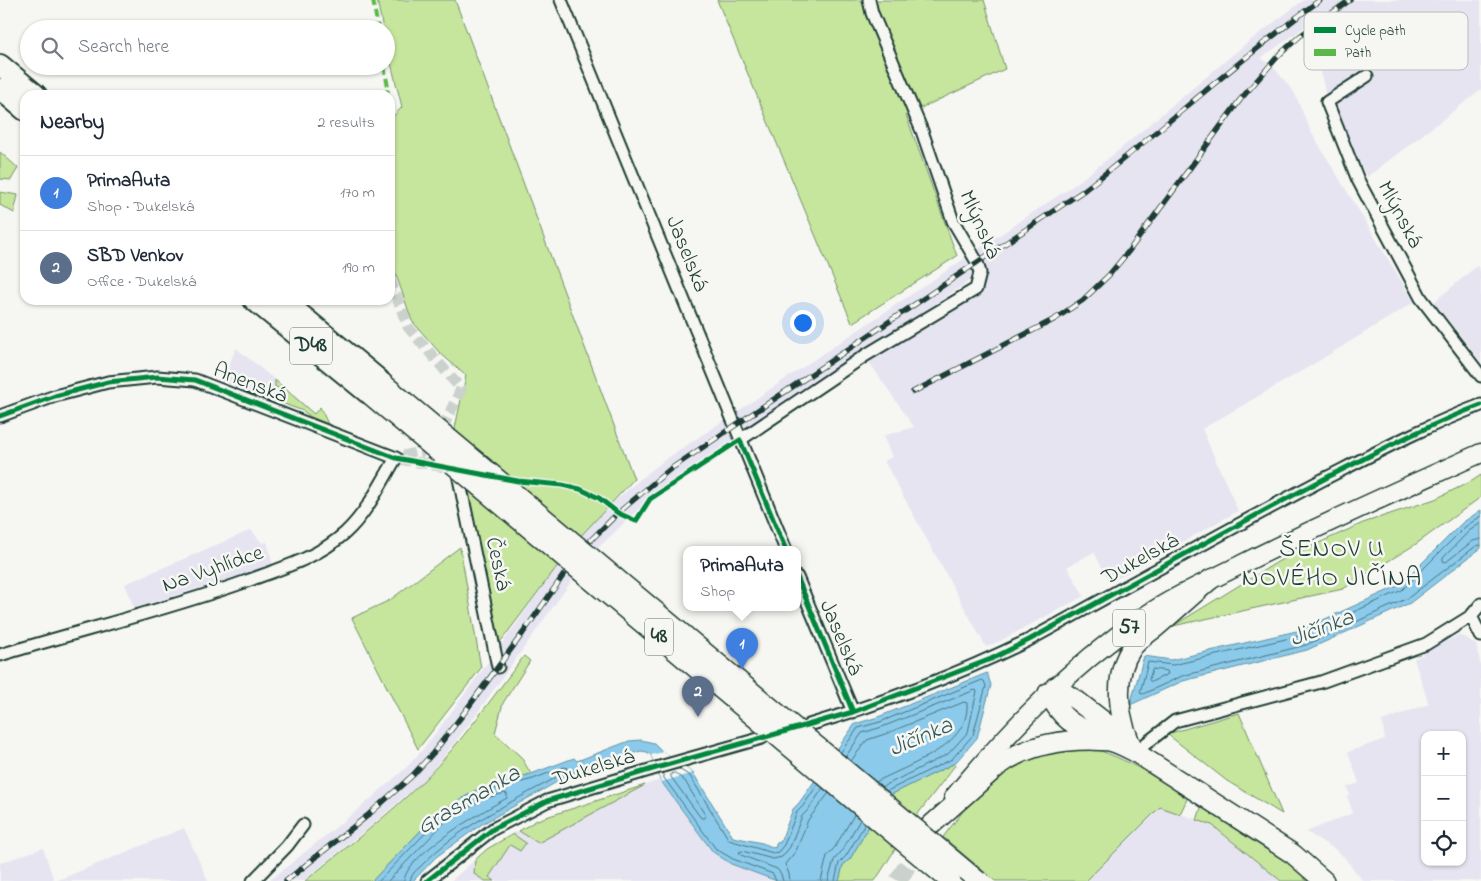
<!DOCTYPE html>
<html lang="en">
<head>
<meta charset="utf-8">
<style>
	:root { --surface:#fff; --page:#f6f6f7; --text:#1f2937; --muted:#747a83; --line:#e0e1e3; --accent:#1f6fb2 }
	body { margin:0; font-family:"Indie Flower",sans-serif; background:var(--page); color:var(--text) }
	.controls { position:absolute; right:15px; bottom:15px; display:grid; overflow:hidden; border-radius:10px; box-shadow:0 1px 4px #0004 }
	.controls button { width:45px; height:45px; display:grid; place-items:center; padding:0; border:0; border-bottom:1px solid var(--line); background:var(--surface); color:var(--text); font:25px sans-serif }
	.you { position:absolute; left:802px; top:322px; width:18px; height:18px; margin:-12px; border:4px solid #fff; border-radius:50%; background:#1a73e8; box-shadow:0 0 0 8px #1a73e833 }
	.badge { display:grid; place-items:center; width:32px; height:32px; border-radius:50%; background:var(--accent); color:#fff; font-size:16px; font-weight:700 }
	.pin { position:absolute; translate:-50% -41px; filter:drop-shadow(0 1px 2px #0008) }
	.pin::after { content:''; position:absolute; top:26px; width:18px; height:15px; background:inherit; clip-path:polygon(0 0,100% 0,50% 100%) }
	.popup { position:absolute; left:683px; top:546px; width:118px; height:65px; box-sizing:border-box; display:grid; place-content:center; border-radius:10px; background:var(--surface); filter:drop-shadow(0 1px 4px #0005); font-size:16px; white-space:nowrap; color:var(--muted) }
	.popup b { font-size:19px; color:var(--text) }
	.popup::after { content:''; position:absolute; left:50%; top:100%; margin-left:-10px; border:10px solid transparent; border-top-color:var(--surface) }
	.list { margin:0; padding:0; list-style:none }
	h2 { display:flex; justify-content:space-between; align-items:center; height:65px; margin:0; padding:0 20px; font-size:21px }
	h2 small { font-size:16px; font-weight:400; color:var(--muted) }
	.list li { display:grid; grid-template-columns:32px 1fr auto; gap:15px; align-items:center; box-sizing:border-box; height:75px; padding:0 20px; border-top:1px solid var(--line) }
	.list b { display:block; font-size:19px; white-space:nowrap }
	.list p { margin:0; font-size:16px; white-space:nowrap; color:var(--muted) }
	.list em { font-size:16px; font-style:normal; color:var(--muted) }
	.icon { flex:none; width:28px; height:28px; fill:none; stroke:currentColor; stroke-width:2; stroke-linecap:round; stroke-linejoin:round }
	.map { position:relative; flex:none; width:1481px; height:881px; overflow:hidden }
	.search { position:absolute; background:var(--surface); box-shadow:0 1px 4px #0004; left:20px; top:20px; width:375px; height:55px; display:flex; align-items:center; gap:12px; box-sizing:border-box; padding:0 18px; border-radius:28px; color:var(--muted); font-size:19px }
	.panel { position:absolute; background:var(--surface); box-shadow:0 1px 4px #0004; left:20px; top:90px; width:375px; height:215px; border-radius:15px }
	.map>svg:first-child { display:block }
	.built { fill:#e6e4f0; fill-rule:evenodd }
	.green { fill:#c6e59d; stroke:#729168 }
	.water { fill:#8bcaeb; stroke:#6092a2 }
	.pier { fill:#f6f6f2 }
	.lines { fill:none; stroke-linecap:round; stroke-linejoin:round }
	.shore { stroke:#4a757d; stroke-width:1 }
	.minor-tunnel { stroke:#cbd1cc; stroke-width:11; stroke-dasharray:11 5.5; stroke-linecap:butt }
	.primary-tunnel { stroke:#cbd1cc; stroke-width:18; stroke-dasharray:18 9; stroke-linecap:butt }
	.minor-casing { stroke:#1f3d34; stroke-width:15 }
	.primary-casing { stroke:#1f3d34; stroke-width:21 }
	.trunk-casing { stroke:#1f3d34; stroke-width:22 }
	.motorway-casing { stroke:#1f3d34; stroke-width:24 }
	.minor { stroke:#f6f6f2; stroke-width:11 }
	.primary { stroke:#f6f6f2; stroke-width:18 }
	.trunk { stroke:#f6f6f2; stroke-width:19 }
	.motorway { stroke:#f6f6f2; stroke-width:20 }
	.rail-casing { stroke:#1f3d34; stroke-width:5.5 }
	.rail { stroke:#f6f6f2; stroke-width:4; stroke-dasharray:11; stroke-linecap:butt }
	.trunk-bridge-casing { stroke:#1f3d34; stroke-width:22; stroke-linecap:butt }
	.trunk-bridge { stroke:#f6f6f2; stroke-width:19 }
	.quiet { stroke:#58b947; stroke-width:4; stroke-dasharray:8 4; stroke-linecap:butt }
	.cycleway-casing { stroke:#f6f6f2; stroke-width:8 }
	.cycleway { stroke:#00873e; stroke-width:5 }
	.labels { text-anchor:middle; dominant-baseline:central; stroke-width:5; stroke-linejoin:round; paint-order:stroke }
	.shield { fill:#f6f6f2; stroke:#60746d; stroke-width:1 }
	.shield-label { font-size:21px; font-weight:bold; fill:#1f3d34 }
	.street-label { font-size:22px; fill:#1f3d34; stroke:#f6f6f2 }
	.water-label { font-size:24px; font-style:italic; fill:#355959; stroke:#f6f6f2 }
	.quarter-label { font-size:25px; letter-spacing:1px; fill:#1f3d34; stroke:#f6f6f2 }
	.key { fill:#f6f6f2; stroke:#b6beb9; stroke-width:1 }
	.key-label { font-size:14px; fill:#1f3d34 }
</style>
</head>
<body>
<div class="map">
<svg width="1481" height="881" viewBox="0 0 1481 881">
	<rect width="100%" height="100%" fill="#f6f6f2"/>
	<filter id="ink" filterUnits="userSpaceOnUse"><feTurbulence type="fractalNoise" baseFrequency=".02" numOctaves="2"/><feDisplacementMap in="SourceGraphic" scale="10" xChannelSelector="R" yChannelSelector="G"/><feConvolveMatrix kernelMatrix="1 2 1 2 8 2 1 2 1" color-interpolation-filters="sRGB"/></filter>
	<g filter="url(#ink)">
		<!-- built -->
		<path class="built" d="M1304,0H1481V90L1367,177L1327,102L1314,39L1334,25L1309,24L1261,58L1274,68L1294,92L1311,132L1414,302L1317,362L1202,429L1238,511L1113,581L1106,575L1094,552L1067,567L1084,596L998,642L986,647L884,461L892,457L883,436L914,427L867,359L979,292L987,269L675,479L650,498L598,548L573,579L470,723L441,760L421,783L373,824L303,881H269L360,808L406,768L425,747L453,710L514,627L556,567L582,535L610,505L637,482L662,462L1077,183L1119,150L1248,42Z
			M1477,266L1481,272V362L1434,302Z
			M236,348L303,403V411L222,382Z
			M251,530L262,543L267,542L273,565L134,608L125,584Z
			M1457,636L1465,637L1476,645L1481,666V881H1363L1344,857L1333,848L1306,832L1353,813L1347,796L1350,795L1347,787L1359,783L1348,752L1385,739L1382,721L1429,704L1414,659L1424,654L1423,652ZM1425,735H1462V862H1425Z
			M660,780L713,852L731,864L777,881H451L487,849L537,820Z
			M1160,807L1212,825L1281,881H1086Z
			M184,828L208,881H56L182,829Z
			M43,848L54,881H0V863Z"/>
		<!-- green -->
		<path class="green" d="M377,0H455L634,479L577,540L498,645L465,490L455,428L466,376L439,352L412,321L390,257V120L402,107L386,43V29H383Z
			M717,0H984L1005,69L906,115L957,256L852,323Z
			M0,152L18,168L11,180L0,179Z
			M0,192L18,195L14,213L0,205Z
			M275,380L314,414L320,407L328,424L311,417L303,411L276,401L281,389L275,387Z
			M1481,475V497L1416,544L1343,589L1173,626L1279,561L1363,523L1435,499L1472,481Z
			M460,547L481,668L418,749L352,618L390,600Z
			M524,656L530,661L503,703L495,733L521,757L531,774L478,789L438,813L372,881H305C345,848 387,817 424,780C461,743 492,698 524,656Z
			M1239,713L1282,814L1227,781L1167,734Z
			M1080,745C1120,754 1153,776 1188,797L1180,814L1160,807L1086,881H995L943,837L974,797L1022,758Z
			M955,763L956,764L917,815L875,881H839L843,865L850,859L886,797Z
			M645,785L538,843L519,831L537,820Z
			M1202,805L1288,861L1309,881H1281L1212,825L1197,820Z
			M513,834L526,843L520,851L510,845L489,877L495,881H485L474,874L475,860L487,849Z"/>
		<!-- water -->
		<path class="water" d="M1481,510V548L1410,603L1307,650L1183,681L1130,705L1144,656L1171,660L1301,630L1400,585L1462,523Z
			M987,673L991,685L977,738L955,763L886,797L850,859L843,865L839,881H777L731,864L713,852L660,780L651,755L647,752L641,751L573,773L482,824L436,857L413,881H372L438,813L478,789L531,774L574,758L577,761L629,741L641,740L654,743L663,752L693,773L733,837L762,843L775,848L777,842L780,843L793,809L799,803L855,724L878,717Z"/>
		<!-- pier -->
		<path class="pier" d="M663,752L693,773L661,782L651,755Z"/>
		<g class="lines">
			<!-- shore -->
			<path class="shore" d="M1481,516L1465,527L1402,590L1303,635L1173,665L1148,662L1140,693L1143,694L1182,676L1306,645L1408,598L1476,546L1481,545
				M1481,523L1469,531L1443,558V561L1446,562L1473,541L1481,539
				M1153,669L1167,671L1168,674L1151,682L1149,680Z
				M841,752L858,728L880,722L982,680L984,681L986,686L973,735L952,759L887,791
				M846,756L862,733L882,727L975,690L977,691L968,732L948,754L882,787
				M851,761L867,740L885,734L964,702L967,703C970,747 907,765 876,782
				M679,769L690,776L729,840L773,853L778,852L784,845L797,812L803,806L818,784
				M663,773L664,778L716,849L733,859L773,874L776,881
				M675,773L685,781L705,815V818H701L671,777V774Z
				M379,881L441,817L480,793L533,779L564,767L567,768L566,772C517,800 461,824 421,866C416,870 411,875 410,881
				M388,881L445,822L483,799L505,793L507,794V798C485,810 405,855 404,881
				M783,881L781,874L777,869L741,855L739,852L742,851L773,859L782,857L790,847L802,816L808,810L823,788
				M790,881L789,874L785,864L796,851L808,820L829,793
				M821,881L827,856L835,847L854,815
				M828,881L834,860L841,852L860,820
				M835,881L839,863L846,856L865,824"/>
			<!-- minor-tunnel -->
			<path class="minor-tunnel" d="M390,279L408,327L461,389L446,421L420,452L396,458
				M400,459L455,469"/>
			<!-- primary-tunnel -->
			<path class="primary-tunnel" d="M898,881L922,841"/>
			<!-- minor casing -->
			<g class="minor-casing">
				<path id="minor" d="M561,0L786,550
					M1367,76L1327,102L1358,180L1421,298L1481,376
					M0,416L55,396L108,382L157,377L195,380L396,458C381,483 367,513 345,533C317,558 282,568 247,581C166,610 82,630 0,655
					M740,440L866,355L976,289L980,273L977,262L953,221L922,131L872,13L869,0
					M457,469L498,667
					M797,577L853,712
					M1471,616L1481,636
					M809,725C883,703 959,674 1029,640C1128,586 1226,530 1326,478C1377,452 1428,425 1481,405
					M1135,752L1175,721L1321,682L1426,644L1471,616L1481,604
					M253,881L287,846L303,825
					M427,881L493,829L547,801L656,768L762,738"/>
			</g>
			<!-- primary casing -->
			<g class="primary-casing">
				<path id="primary" d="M954,797C1011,728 1068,669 1142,618C1176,595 1215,578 1252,559C1327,522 1404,488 1481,453"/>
			</g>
			<!-- trunk casing -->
			<g class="trunk-casing">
				<path id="trunk" d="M1055,687L1076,700L1129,741
					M1048,693C1064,723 1074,725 1103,738
					M1135,752C1118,723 1112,676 1132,648C1138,640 1147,634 1155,628C1174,612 1192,595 1211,579
					M930,826L998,766C1025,746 1056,740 1090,740C1096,741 1104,740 1109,741C1118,743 1127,748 1135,752L1293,854L1324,881"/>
			</g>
			<!-- motorway casing -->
			<g class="motorway-casing">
				<path id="motorway" d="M0,65L36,95
					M0,89L25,110
					M254,300L368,393
					M283,300L379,380"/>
			</g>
			<!-- minor -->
			<use href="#minor" class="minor"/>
			<!-- primary -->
			<use href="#primary" class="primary"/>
			<!-- trunk -->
			<use href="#trunk" class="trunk"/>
			<!-- motorway -->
			<use href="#motorway" class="motorway"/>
			<!-- rail casing -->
			<g class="rail-casing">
				<path id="rail" d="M913,392L1055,319L1083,300L1109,275L1128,252L1240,100L1279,55L1300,36L1350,0
					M590,541L618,513L669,470L1083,191C1163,129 1238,60 1320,0
					M286,881L367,816L413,775L433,753L461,717L523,633L565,573"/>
			</g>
			<!-- rail -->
			<use href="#rail" class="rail"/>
			<!-- trunk-bridge casing -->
			<g class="trunk-bridge-casing">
				<path id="trunk-bridge" d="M379,380L978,881
					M368,393L950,881"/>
			</g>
			<!-- trunk-bridge -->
			<use href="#trunk-bridge" class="trunk-bridge"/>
			<!-- quiet -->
			<path class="quiet" d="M373,0L378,29
				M384,66L388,87L387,95"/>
			<!-- cycleway casing -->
			<g class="cycleway-casing">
				<path id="cycleway" d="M0,416L55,396L108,382L157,377L195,380L396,458L518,481L562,485L580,489L599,498L618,513L636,521L650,499L740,440L786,550
					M797,577L853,712
					M427,881L493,829L547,801L656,768L853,712L991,659L1029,640C1128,586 1226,530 1326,478C1377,452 1428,425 1481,405"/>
			</g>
			<!-- cycleway -->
			<use href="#cycleway" class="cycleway"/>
		</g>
	</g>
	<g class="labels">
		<!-- shield labels -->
		<g class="shield">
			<rect x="290" y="327.5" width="42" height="37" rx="4"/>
			<rect x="1113" y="609.5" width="32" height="37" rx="4"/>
			<rect x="645" y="618.5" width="28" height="37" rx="4"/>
		</g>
		<g class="shield-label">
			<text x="311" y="346">D48</text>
			<text x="1129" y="628">57</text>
			<text x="659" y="637">48</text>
		</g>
		<!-- street labels -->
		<g class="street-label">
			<text transform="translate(1399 215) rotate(62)">Mlýnská</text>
			<text transform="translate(979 225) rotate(66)">Mlýnská</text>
			<text transform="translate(686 254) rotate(68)">Jaselská</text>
			<text transform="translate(250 384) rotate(21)">Anenská</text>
			<text transform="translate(1141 560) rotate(-29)">Dukelská</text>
			<text transform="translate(497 564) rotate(78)">Česká</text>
			<text transform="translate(213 570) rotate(-19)">Na Vyhlídce</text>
			<text transform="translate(840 638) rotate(67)">Jaselská</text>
			<text transform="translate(594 769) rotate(-17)">Dukelská</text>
		</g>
		<!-- water labels -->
		<g class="water-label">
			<text transform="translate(1322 629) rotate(-21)">Jičínka</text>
			<text transform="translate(921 738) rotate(-23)">Jičínka</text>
			<text transform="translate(469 801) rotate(-30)">Grasmanka</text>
		</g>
		<!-- quarter labels -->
		<g class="quarter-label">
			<text x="1332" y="550">ŠENOV U<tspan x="1332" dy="29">NOVÉHO JIČÍNA</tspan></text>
		</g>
	</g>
	<!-- legend -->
	<rect x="1304" y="12" width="164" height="58" rx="8" class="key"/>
	<rect x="1314" y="27" width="22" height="6" fill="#00873e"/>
	<rect x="1314" y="49" width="22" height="7" fill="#58b947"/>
	<g class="key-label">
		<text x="1345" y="35">Cycle path</text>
		<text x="1345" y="57">Path</text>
	</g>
</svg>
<div class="controls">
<button>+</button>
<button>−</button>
<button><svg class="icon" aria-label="locate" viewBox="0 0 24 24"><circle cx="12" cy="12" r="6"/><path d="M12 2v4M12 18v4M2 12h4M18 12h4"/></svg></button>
</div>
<div class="you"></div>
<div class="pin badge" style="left:742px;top:669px;background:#3f7fe0">1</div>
<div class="popup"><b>PrimaAuta</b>Shop</div>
<div class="pin badge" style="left:698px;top:717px;background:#5c6f8a">2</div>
<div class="search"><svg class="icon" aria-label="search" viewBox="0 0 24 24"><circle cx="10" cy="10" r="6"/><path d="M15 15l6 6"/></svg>Search here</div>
<section class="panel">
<h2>Nearby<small>2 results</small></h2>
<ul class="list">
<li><span class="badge" style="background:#3f7fe0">1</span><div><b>PrimaAuta</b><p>Shop · Dukelská</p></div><em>170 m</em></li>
<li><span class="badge" style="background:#5c6f8a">2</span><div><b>SBD Venkov</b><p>Office · Dukelská</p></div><em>190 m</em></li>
</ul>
</section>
</div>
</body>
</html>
